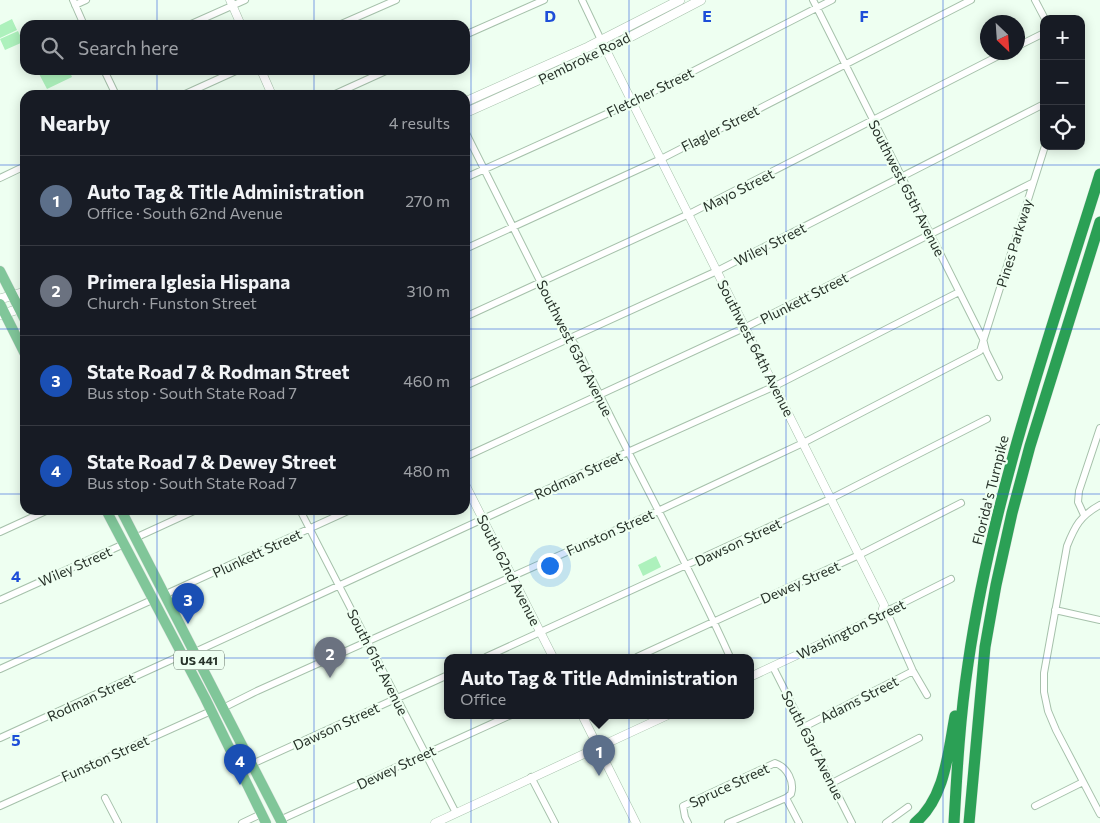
<!DOCTYPE html>
<html lang="en">
<head>
<meta charset="utf-8">
<style>
	:root { --surface:#171b24; --page:#242831; --text:#f1f3f6; --muted:#9ea1a6; --line:#363941; --accent:#b45309 }
	body { margin:0; font-family:Commissioner,sans-serif; background:var(--page); color:var(--text) }
	.controls { position:absolute; right:15px; top:15px; display:grid; overflow:hidden; border-radius:10px; box-shadow:0 2px 12px #0003 }
	.controls button { width:45px; height:45px; display:grid; place-items:center; padding:0; border:0; border-bottom:1px solid var(--line); background:var(--surface); color:var(--text); font:25px sans-serif }
	.compass { position:absolute; left:980px; top:15px; width:45px; height:45px; border-radius:50%; background:var(--surface); box-shadow:0 2px 12px #0003; rotate:155deg }
	.you { position:absolute; left:549px; top:565px; width:18px; height:18px; margin:-12px; border:4px solid #fff; border-radius:50%; background:#1a73e8; box-shadow:0 0 0 8px #1a73e833 }
	.badge { display:grid; place-items:center; width:32px; height:32px; border-radius:50%; background:var(--accent); color:#fff; font-size:16px; font-weight:700 }
	.pin { position:absolute; translate:-50% -41px; filter:drop-shadow(0 1px 2px #0008) }
	.pin::after { content:''; position:absolute; top:26px; width:18px; height:15px; background:inherit; clip-path:polygon(0 0,100% 0,50% 100%) }
	.popup { position:absolute; left:444px; top:654px; width:310px; height:65px; box-sizing:border-box; display:grid; place-content:center; border-radius:10px; background:var(--surface); filter:drop-shadow(0 1px 4px #0005); font-size:16px; white-space:nowrap; color:var(--muted) }
	.popup b { font-size:19px; color:var(--text) }
	.popup::after { content:''; position:absolute; left:50%; top:100%; margin-left:-10px; border:10px solid transparent; border-top-color:var(--surface) }
	.list { margin:0; padding:0; list-style:none }
	h2 { display:flex; justify-content:space-between; align-items:center; height:65px; margin:0; padding:0 20px; font-size:21px }
	h2 small { font-size:16px; font-weight:400; color:var(--muted) }
	.list li { display:grid; grid-template-columns:32px 1fr auto; gap:15px; align-items:center; box-sizing:border-box; height:90px; padding:0 20px; border-top:1px solid var(--line) }
	.list b { display:block; font-size:19px; white-space:nowrap }
	.list p { margin:0; font-size:16px; white-space:nowrap; color:var(--muted) }
	.list em { font-size:16px; font-style:normal; color:var(--muted) }
	.icon { flex:none; width:28px; height:28px; fill:none; stroke:currentColor; stroke-width:2; stroke-linecap:round; stroke-linejoin:round }
	.map { position:relative; flex:none; width:1100px; height:823px; overflow:hidden }
	.search { position:absolute; background:var(--surface); box-shadow:0 2px 12px #0003; left:20px; top:20px; width:450px; height:55px; display:flex; align-items:center; gap:12px; box-sizing:border-box; padding:0 18px; border-radius:15px; color:var(--muted); font-size:19px }
	.panel { position:absolute; background:var(--surface); box-shadow:0 2px 12px #0003; left:20px; top:90px; width:450px; height:425px; border-radius:15px }
	.map>svg:first-child { display:block }
	.green { fill:#adf1bc }
	.lines { fill:none; stroke-linecap:round; stroke-linejoin:round }
	.minor-casing { stroke:#a6c1ab; stroke-width:8 }
	.tertiary-casing { stroke:#a6c1ab; stroke-width:9 }
	.secondary-casing { stroke:#a6c1ab; stroke-width:10 }
	.primary-casing { stroke:#e1e2e1; stroke-width:11 }
	.motorway-casing { stroke:#e1e2e1; stroke-width:12 }
	.minor { stroke:#fff; stroke-width:6 }
	.tertiary { stroke:#fff; stroke-width:8 }
	.secondary { stroke:#fff; stroke-width:9 }
	.primary { stroke:#80c699; stroke-width:10 }
	.motorway { stroke:#2ba055; stroke-width:11 }
	.grid { fill:none; stroke:#1d4ed8; stroke-width:1; stroke-opacity:0.55 }
	.labels { text-anchor:middle; dominant-baseline:central; stroke-width:4.5; stroke-linejoin:round; paint-order:stroke }
	.shield { fill:#eefff1; stroke:#637065; stroke-width:1 }
	.shield-label { font-size:12px; font-weight:bold; fill:#273229 }
	.street-label { font-size:14px; fill:#273229; stroke:#eefff1 }
	.grid-label { font-size:16px; text-anchor:middle; font-weight:bold; fill:#1d4ed8; stroke:#eefff1; stroke-width:4.5; stroke-linejoin:round; paint-order:stroke }
</style>
</head>
<body>
<div class="map">
<svg width="1100" height="823" viewBox="0 0 1100 823">
	<rect width="100%" height="100%" fill="#eefff1"/>
	<!-- green -->
	<path class="green" d="M12,19L17,30L0,38V25Z
		M18,31L23,42L5,50L0,39Z
		M37,70H69L72,77L47,89Z
		M656,556L661,567L643,576L638,565Z"/>
	<g class="lines">
		<!-- minor casing -->
		<g class="minor-casing">
			<path id="minor" d="M73,0L84,25
				M582,0L601,40
				M813,0L983,339L986,351L999,377
				M1035,0L1045,19
				M75,5L86,0
				M189,25L245,0
				M339,25L396,0
				M465,35L544,0
				M1018,46L1044,33
				M104,70L116,95
				M183,95L238,70
				M333,95L388,70
				M465,131L565,331L576,346C625,451 683,552 730,657
				M0,178L25,166
				M465,178L633,102L832,0
				M465,249L661,159L971,0
				M465,317L689,214L1006,52
				M465,386L717,271L1044,104
				M465,457L746,327L1032,183
				M1100,505C1080,516 1075,526 1067,546L1044,673V692L1048,711L1056,730L1100,814
				M300,510L456,813
				M1084,515L1078,502L1079,491L1100,428
				M0,532L48,510
				M135,538L196,510
				M164,595L350,510
				M0,600L124,544
				M1055,610L1100,620
				M195,652L628,452L775,386L959,292
				M486,657L830,499L987,419
				M637,657L859,555L961,503
				M773,667L852,823
				M0,669L152,600
				M927,695L913,671L890,619L882,612L893,608L951,579
				M223,708L257,691L658,511L803,443L980,351L1045,146
				M804,727L913,671
				M0,738L182,655
				M252,764L448,675
				M531,777L555,823
				M832,783L919,738
				M105,798L118,823
				M786,798L799,823
				M0,806L211,711
				M1035,806L1083,782
				M280,820L511,715
				M242,823L261,814
				M688,823L685,817L683,806L775,763C787,767 795,782 791,794L786,798L728,823
				M886,823L908,807"/>
		</g>
		<!-- tertiary casing -->
		<g class="tertiary-casing">
			<path id="tertiary" d="M230,0L241,25
				M601,40L884,605L882,612L878,617L750,677
				M261,70L272,95
				M465,484L553,657
				M582,715L636,823
				M435,823L668,715"/>
		</g>
		<!-- secondary casing -->
		<g class="secondary-casing">
			<path id="secondary" d="M465,102L588,47L680,0
				M465,113L605,50L701,0
				M0,299L25,292
				M0,315L25,307"/>
		</g>
		<!-- primary casing -->
		<g class="primary-casing">
			<path id="primary" d="M0,271L25,320
				M0,304L25,354
				M106,510L205,698L266,823
				M121,510L282,823"/>
		</g>
		<!-- motorway casing -->
		<g class="motorway-casing">
			<path id="motorway" d="M915,823C945,798 948,753 955,716
				M954,823C957,770 960,717 968,664C992,497 1050,335 1100,174
				M969,823L985,647L996,585L1012,513L1030,446L1100,222"/>
		</g>
		<!-- minor -->
		<use href="#minor" class="minor"/>
		<!-- tertiary -->
		<use href="#tertiary" class="tertiary"/>
		<!-- secondary -->
		<use href="#secondary" class="secondary"/>
		<!-- primary -->
		<use href="#primary" class="primary"/>
		<!-- motorway -->
		<use href="#motorway" class="motorway"/>
	</g>
	<!-- grid -->
	<path class="grid" d="M157,0V25M314,0V25M471,0V823M629,0V823M786,0V823M943,0V823M157,70V95M314,70V95M0,165H25M465,165H1100M0,329H25M465,329H1100M0,494H25M465,494H1100M157,510V823M314,510V823M0,658H1100"/>
	<g class="labels">
		<!-- shield labels -->
		<rect class="shield" x="174" y="650.5" width="50" height="19" rx="4"/>
		<g class="shield-label">
			<text x="199" y="660">US 441</text>
		</g>
		<!-- street labels -->
		<g class="street-label">
			<text transform="translate(584 58) rotate(-26)">Pembroke Road</text>
			<text transform="translate(650 92) rotate(-26)">Fletcher Street</text>
			<text transform="translate(720 128) rotate(-27)">Flagler Street</text>
			<text transform="translate(907 188) rotate(63)">Southwest 65th Avenue</text>
			<text transform="translate(738 190) rotate(-27)">Mayo Street</text>
			<text transform="translate(1014 243) rotate(-73)">Pines Parkway</text>
			<text transform="translate(770 244) rotate(-27)">Wiley Street</text>
			<text transform="translate(804 298) rotate(-27)">Plunkett Street</text>
			<text transform="translate(575 348) rotate(63)">Southwest 63rd Avenue</text>
			<text transform="translate(756 348) rotate(63)">Southwest 64th Avenue</text>
			<text transform="translate(578 475) rotate(-25)">Rodman Street</text>
			<text transform="translate(990 490) rotate(-76)">Florida's Turnpike</text>
			<text transform="translate(610 532) rotate(-24)">Funston Street</text>
			<text transform="translate(738 542) rotate(-25)">Dawson Street</text>
			<text transform="translate(257 553) rotate(-25)">Plunkett Street</text>
			<text transform="translate(75 566) rotate(-24)">Wiley Street</text>
			<text transform="translate(509 570) rotate(63)">South 62nd Avenue</text>
			<text transform="translate(800 582) rotate(-24)">Dewey Street</text>
			<text transform="translate(851 629) rotate(-26)">Washington Street</text>
			<text transform="translate(378 662) rotate(63)">South 61st Avenue</text>
			<text transform="translate(91 697) rotate(-25)">Rodman Street</text>
			<text transform="translate(859 699) rotate(-27)">Adams Street</text>
			<text transform="translate(336 726) rotate(-25)">Dawson Street</text>
			<text transform="translate(813 745) rotate(63)">South 63rd Avenue</text>
			<text transform="translate(105 758) rotate(-24)">Funston Street</text>
			<text transform="translate(396 767) rotate(-25)">Dewey Street</text>
			<text transform="translate(729 785) rotate(-25)">Spruce Street</text>
		</g>
	</g>
	<g class="grid-label">
		<text x="550" y="22">D</text>
		<text x="707" y="22">E</text>
		<text x="864" y="22">F</text>
		<text x="16" y="582">4</text>
		<text x="16" y="746">5</text>
	</g>
</svg>
<div class="controls">
<button>+</button>
<button>−</button>
<button><svg class="icon" aria-label="locate" viewBox="0 0 24 24"><circle cx="12" cy="12" r="6"/><path d="M12 2v4M12 18v4M2 12h4M18 12h4"/></svg></button>
</div>
<svg class="compass" viewBox="-18 -18 36 36"><path d="M0-13l5 13h-10z" fill="#e53935"/><path d="M0 13l5-13h-10z" fill="#9ea1a6"/></svg>
<div class="you"></div>
<div class="pin badge" style="left:599px;top:776px;background:#5c6f8a">1</div>
<div class="popup"><b>Auto Tag &amp; Title Administration</b>Office</div>
<div class="pin badge" style="left:330px;top:678px;background:#6b7280">2</div>
<div class="pin badge" style="left:188px;top:624px;background:#1a4fb4">3</div>
<div class="pin badge" style="left:240px;top:785px;background:#1a4fb4">4</div>
<div class="search"><svg class="icon" aria-label="search" viewBox="0 0 24 24"><circle cx="10" cy="10" r="6"/><path d="M15 15l6 6"/></svg>Search here</div>
<section class="panel">
<h2>Nearby<small>4 results</small></h2>
<ul class="list">
<li><span class="badge" style="background:#5c6f8a">1</span><div><b>Auto Tag &amp; Title Administration</b><p>Office · South 62nd Avenue</p></div><em>270 m</em></li>
<li><span class="badge" style="background:#6b7280">2</span><div><b>Primera Iglesia Hispana</b><p>Church · Funston Street</p></div><em>310 m</em></li>
<li><span class="badge" style="background:#1a4fb4">3</span><div><b>State Road 7 &amp; Rodman Street</b><p>Bus stop · South State Road 7</p></div><em>460 m</em></li>
<li><span class="badge" style="background:#1a4fb4">4</span><div><b>State Road 7 &amp; Dewey Street</b><p>Bus stop · South State Road 7</p></div><em>480 m</em></li>
</ul>
</section>
</div>
</body>
</html>
